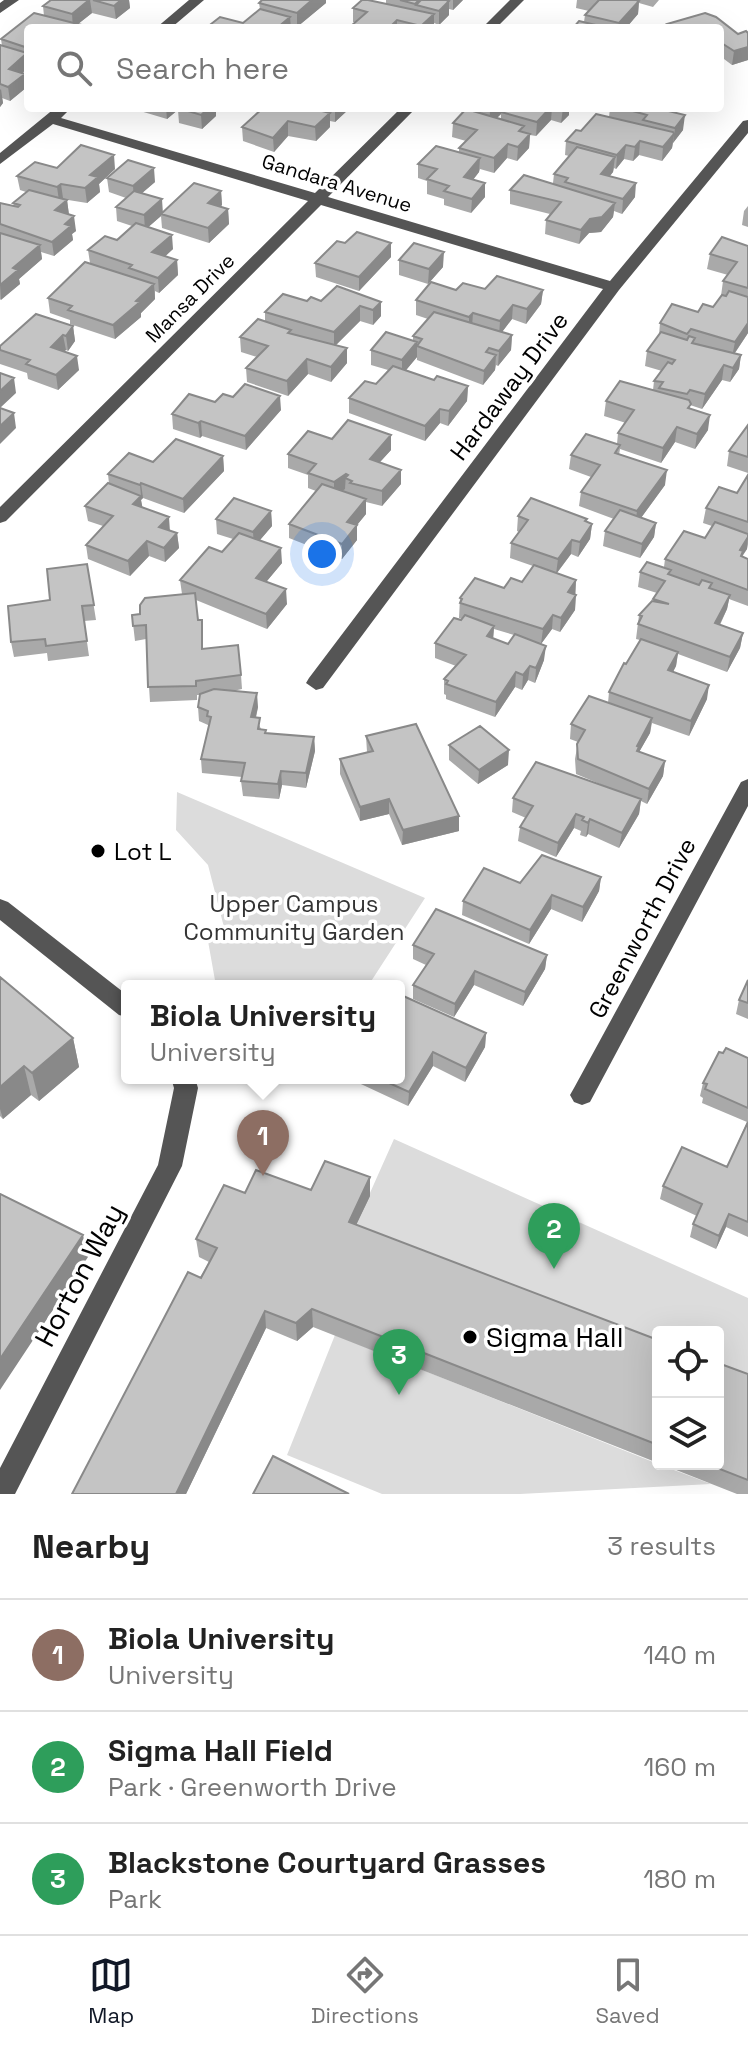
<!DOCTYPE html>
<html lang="en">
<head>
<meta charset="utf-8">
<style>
	:root { --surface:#fff; --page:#f2f2f2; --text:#222; --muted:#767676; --line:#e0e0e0; --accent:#111827 }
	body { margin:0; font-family:"Space Grotesk",sans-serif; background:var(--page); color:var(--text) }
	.controls { position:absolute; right:24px; bottom:24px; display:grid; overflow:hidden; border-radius:8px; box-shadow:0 8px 32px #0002 }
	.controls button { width:72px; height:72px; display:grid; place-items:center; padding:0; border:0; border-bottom:2px solid var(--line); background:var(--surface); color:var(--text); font:40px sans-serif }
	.you { position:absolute; left:322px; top:554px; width:28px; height:28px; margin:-20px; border:6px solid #fff; border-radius:50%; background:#1a73e8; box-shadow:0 0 0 12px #1a73e833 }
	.badge { display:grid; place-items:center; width:52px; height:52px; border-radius:50%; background:var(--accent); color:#fff; font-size:26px; font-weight:700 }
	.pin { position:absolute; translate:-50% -66px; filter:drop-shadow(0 2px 4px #0008) }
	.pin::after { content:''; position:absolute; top:42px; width:28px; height:24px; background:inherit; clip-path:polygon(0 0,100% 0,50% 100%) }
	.popup { position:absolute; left:121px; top:980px; width:284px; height:104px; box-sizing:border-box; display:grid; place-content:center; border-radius:8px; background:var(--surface); filter:drop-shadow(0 2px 6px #0005); font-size:26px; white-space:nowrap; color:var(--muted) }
	.popup b { font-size:30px; color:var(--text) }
	.popup::after { content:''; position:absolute; left:50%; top:100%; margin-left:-16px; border:16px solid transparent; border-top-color:var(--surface) }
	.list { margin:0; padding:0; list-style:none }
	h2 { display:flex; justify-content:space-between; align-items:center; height:104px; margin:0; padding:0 32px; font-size:34px }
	h2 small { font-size:26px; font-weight:400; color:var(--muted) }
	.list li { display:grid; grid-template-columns:52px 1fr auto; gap:24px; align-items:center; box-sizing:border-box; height:112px; padding:0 32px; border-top:2px solid var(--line) }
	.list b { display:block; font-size:30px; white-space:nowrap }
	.list p { margin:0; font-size:26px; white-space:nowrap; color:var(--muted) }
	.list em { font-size:26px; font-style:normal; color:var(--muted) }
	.icon { flex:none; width:44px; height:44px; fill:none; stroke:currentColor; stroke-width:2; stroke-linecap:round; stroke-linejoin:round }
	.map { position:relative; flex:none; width:748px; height:1494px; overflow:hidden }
	.search { position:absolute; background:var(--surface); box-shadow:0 8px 32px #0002; left:24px; right:24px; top:24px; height:88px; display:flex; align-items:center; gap:20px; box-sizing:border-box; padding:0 28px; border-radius:8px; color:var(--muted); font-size:30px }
	.sheet { height:440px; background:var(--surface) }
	nav { display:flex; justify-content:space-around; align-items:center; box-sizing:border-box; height:112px; border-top:2px solid var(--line); background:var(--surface); font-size:22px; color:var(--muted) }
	nav a { display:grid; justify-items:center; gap:4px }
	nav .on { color:var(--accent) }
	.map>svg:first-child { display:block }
	.green { fill:#dcdcdc }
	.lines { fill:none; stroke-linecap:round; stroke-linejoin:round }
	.minor { fill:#555; fill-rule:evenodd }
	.wall { fill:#a9a9a9; fill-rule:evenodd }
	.shaded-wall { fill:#898989 }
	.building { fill:#c4c4c4; stroke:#898989; stroke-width:2 }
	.poi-dot { fill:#000; stroke:#fff; stroke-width:3 }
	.labels { text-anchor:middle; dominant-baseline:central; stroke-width:7; stroke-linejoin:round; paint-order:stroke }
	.far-street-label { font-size:20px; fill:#000; stroke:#fff }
	.street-label { font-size:24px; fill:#000; stroke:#fff }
	.poi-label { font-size:24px; fill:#000; stroke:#fff; text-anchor:start }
	.park-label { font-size:24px; fill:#333; stroke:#fff }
	.near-street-label { font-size:28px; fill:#000; stroke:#fff }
	.near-poi-label { font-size:28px; fill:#000; stroke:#fff; text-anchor:start }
</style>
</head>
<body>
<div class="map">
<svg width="748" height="1494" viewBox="0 0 748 1494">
	<rect width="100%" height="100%" fill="#fff"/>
	<!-- green -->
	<path class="green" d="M177,792L425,898L368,986H216L208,941L226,935L208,865L176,830Z
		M394,1139L748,1298V1394L718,1383V1332H658V1360L349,1240Z
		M335,1335L658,1464L711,1484L520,1494H382L287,1455Z"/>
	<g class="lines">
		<!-- minor -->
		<path class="minor" d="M4,0H19L0,13V3Z
			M189,0H204L171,28H156Z
			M510,0H524L496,28H482Z
			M55,108H71L61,118L315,193L401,108H416L328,197L610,281L743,121L748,120V133L619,290L323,688L316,690L306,683L309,678L603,289L321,205L6,521L0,523V507L308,201L53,124L0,164V153Z
			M748,779V806L590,1102L582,1105L574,1102L570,1095L574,1088L741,782Z
			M0,899L8,902L127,995V1017L119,1015L0,920Z
			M171,1078H195L198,1088L182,1166L15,1494H0V1468L158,1165L174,1088Z"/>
	</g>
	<!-- wall -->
	<path class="wall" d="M50,0H129L130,8L116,19L92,13L78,24L28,28V68L22,73L25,74L27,87L10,101L2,98L3,103L0,107V45L2,46L1,39L44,16L43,6Z
		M262,0H326V3L297,27L291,25V28H206L243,23L260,9L259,3Z
		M386,0H463L453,10L449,9V15L439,25L434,23V28H351V26L355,22H353V8L386,4Z
		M577,0H659L653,7L639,3L638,14L626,28H573L584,22L585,15L589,11L576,8Z
		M705,13L716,17L738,34L746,31L748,33V60L732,65L720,56V28H666L667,24Z
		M130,108H216V116L202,129L179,123L178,110L167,119Z
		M263,108H349V109L335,122L330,121V127L316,141L288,136L274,152L243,141L242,127Z
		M466,108H501V114L496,118L501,119V112L504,109L502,108H569V115L561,123L551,120L536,136L530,135L529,148L517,161L507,158L494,173L480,169L479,172L473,180L485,183V197L471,213L444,205V199L427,194V181L418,178V164L459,152V148L466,141L452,137L453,123Z
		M610,108H671L669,111L683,130L673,143L672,148L662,161L639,155L633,161L624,159L616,169L614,168L613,172L610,176L635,197L622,214L614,211L613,217L601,232L589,233L579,244L545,234L546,220L550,214L510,204V190L553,183L554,174L569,156L565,155L566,141L581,131L609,117Z
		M57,168L115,169L99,184L100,192L87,203L62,199L67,200L69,215L76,231L72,234L73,240L54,256L41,252L42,259L19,279L20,284L0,300V203L14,206L13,203L26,192L20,190L17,176Z
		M107,178L155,182L142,193L163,212L221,191L222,205L220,207L228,209L229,224L209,243L162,228L161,216L148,227L173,249L165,256L177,260L178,275L159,293L155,291V299L141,313V317L115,339L70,324V320L50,313L48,298L90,263L88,250L117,240L132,226L117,221L116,207L126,198L109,192Z
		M748,206V227L742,225L744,211Z
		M345,243H391V257L359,291L316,277L315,263Z
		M748,246V333L735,353L741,355L739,369L730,382L722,380L702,409L690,405V409L708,430L695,449L675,442L661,463L620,449L619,455L665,485L641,518L656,523L654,537L640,558L603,546L605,531L614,519L579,506L581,492L591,477L569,469L571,455L617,444L618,433L626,423L604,416L606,401L653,390L654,381L662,371L645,366L647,351L659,335L660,323L713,307L721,296L723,281L728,275L707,269L710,254Z
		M399,260L443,267L428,284L399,275Z
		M456,290H543L541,304L526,324L512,319L502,332L512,335L511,350L498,366L496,365L495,370L483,385L417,360V357L406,370L434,380L468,386L467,401L448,426L440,423L425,441L349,413V398L376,384L388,370L371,365V350L413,341V336L428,319L416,315V300Z
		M307,301L381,302V316L373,325L360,321L336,345L347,363L331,382L308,374L288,396L247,382L246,368L257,357L241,352L240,337L265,321V312Z
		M73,326L75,341L68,351L66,350L64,351L79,370L58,390L28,379L27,373L0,364V346Z
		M215,402L281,410L246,450L202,436L200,438L173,429L172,414Z
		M748,425V473L727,466L729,451Z
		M332,439L391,450L380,462L401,484L382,506L366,502V514L357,525V540L342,559L289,538V524L316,491L308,488V475L288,468V454Z
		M223,456L224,471L184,513L143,498L141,500L142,507L170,531L177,533L179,548L165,562L149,556L130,576L88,559L86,545L103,526L88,521L85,506L109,484L108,474L153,462Z
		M748,475V544L747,549L742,557L748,559V606L729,599L727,609L720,625L743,633L740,648L727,672L678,654L676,666L673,672L707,699L689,736L652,723L650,733L639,752L665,761L663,776L647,804L641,801L639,814L619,848L588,834L586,837L580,835L581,831L574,828L556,857L518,841L520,827L526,818L512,812L513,798L612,789L576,774L575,759L578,742L570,739L571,724L608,703L609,692L640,640L636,639L639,615L653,601L657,593L638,587L640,572L664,567L665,559L705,538L712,526L703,523L706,508L737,493Z
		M271,511L272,526L260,540L282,563L266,582L287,604L267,629L196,600L198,620L203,635V649L241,675L242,689L233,691L258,707L256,718L261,729L266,733L314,737L315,751L306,788L282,785L279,799L243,796L241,781L242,777L202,773L201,759L208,728V725L199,721L198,707L200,695H197V700L150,702L146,639L135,641L132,615L140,614L182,594L180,580L222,552L233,539L217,534L216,519Z
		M518,516L586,522L592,524L590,539L578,557L571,554L557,573L576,580L575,610L560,632L552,629L541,644L544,660L535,683L528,680L522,690L515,687L495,717L446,699V695L444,694V679L456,666L435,658V643L462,619L459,618L460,598L504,588L522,582L533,566L510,558L511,543L519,532L517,531ZM494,629L514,635L508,644L493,638Z
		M87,564L96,620L84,621L89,656L48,661L47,653L14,657L11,642L50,600Z
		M366,736L459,831L402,845L389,814L360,821L340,774V759L367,752Z
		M449,745L508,765L478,784L449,760Z
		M601,877L599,891L582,922L551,909L529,944L462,915L463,901L520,883Z
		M413,945L547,955L545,969L523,1006L474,985L454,1017L413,999V985L426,965L413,959Z
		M0,977L73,1038L79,1067L39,1101L31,1095L3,1119L0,1116Z
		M748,980V1019L736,1014L739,1000Z
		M399,998L486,1033L485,1047L465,1082L433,1066L408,1106L348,1078H399Z
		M723,1053L748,1058V1237L726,1227L716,1249L690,1237L693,1224L697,1216L660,1199L663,1186L727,1167L747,1122L702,1103L703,1098L700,1096L703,1083Z
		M311,1190L370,1196L356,1225L658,1340V1463L313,1327L297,1341L266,1328L186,1494H72L209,1262L199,1257L196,1239L245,1193Z
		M748,1374V1494H737L661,1464H718Z"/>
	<!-- shaded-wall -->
	<path class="shaded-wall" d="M89,0H90L92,13L73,28L72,14Z
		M121,0H129L130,8L116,19L114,6Z
		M312,0H326V3L297,27V13Z
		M453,0H463L453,10Z
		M635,0H639L638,14L626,28H619V23Z
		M449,1V15L439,25V11Z
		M434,14V28H421V26Z
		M290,17L291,28H277Z
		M397,20V28H389Z
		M748,47V60L732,65L734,51Z
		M27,53L28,68L11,83L9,69Z
		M25,74L27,87L10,101L8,87Z
		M1,89L3,103L0,107V90Z
		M166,108H180L167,119Z
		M209,108H216V116L202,129L201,115Z
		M335,108H349V109L335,122Z
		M493,108H501V114L489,126L490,111Z
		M550,108H552L551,120L536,136L537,122Z
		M563,108H569V115L561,123Z
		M330,113V127L316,141L315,127Z
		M685,115L683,130L673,143L675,128Z
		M288,121V136L274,152L273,138Z
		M530,134L529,148L517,161L518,147Z
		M674,134L672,148L662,161L663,147Z
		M640,141L639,155L633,161L635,147Z
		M508,144L507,158L494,173V158Z
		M626,145L624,159L616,169L617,155Z
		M114,155L115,169L99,184L100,192L87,203L85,188L90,175Z
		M615,157L613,172L600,188L601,174Z
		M480,158L479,172L464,191V177Z
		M154,168L155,182L134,200L133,186Z
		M485,183V197L471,213L472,199Z
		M636,183L635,197L622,214L623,199Z
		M61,184L63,198L59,201L57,187Z
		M221,191L222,205L209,217L208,203Z
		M162,199L163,214H161V216L145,230L144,215Z
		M67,200L69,215L55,210Z
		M615,203L613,217L601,232L589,233L579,244L581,230L590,219Z
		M228,209L229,224L209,243L208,228Z
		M74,216L76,231L72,234L73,240L54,256L52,242L65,224Z
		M172,235L173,249L154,267L152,252Z
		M391,243V257L359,291V277Z
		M40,245L42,259L19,279L20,284L1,300L0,285L13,268Z
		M444,252L443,267L428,284L429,269Z
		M177,260L178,275L159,293L158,278Z
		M154,284L155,299L141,313V317L115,339L113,325Z
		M543,290L541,304L526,324L527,309Z
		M381,302V316L373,325V310Z
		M513,305L512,319L499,336L500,321Z
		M360,306V321L334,347V332Z
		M473,313L472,327L469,331V317Z
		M748,323V333L732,357L735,342Z
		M73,326L75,341L68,351L66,336Z
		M63,335L66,350L53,361L51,347Z
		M512,335L511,350L498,366L499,351Z
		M417,342V357L402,375V360Z
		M347,348V363L331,382V367Z
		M496,355L495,370L483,385L484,371Z
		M741,355L739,369L730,382L733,368Z
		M77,356L79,370L58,390L56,375Z
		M307,359L308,374L288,396L287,381Z
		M724,365L722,380L702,409L705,394Z
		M14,378L16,393L0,408V391Z
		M468,386L467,401L448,426L449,411Z
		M280,396L281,410L246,450L245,436Z
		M440,409V423L425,441V426Z
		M14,413L16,428L0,444V426Z
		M710,415L708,430L695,449L697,434Z
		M201,421L202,436L200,438L198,423Z
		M677,427L675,442L661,463L663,448Z
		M391,435V450L370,473V459Z
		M223,456L224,471L184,513L183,499Z
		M401,470V484L382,506V491Z
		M667,470L665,485L635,526L637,511Z
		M346,474L345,489L334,497V482Z
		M141,483L143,498L141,500L143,510L133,504L141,496L140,485Z
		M366,499V514L348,536L347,522Z
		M271,511L272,526L254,547L253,532Z
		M169,517L170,532L159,527Z
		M656,523L654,537L640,558L642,544Z
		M592,524L590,539L578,557L580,542Z
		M357,525V540L342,559V544Z
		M177,533L179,548L165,562L164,548Z
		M748,537L747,549L742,556L741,566L740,550Z
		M572,540L571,554L556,574L558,559Z
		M147,541L149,556L130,576L128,561Z
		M281,548L282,563L257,593L256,578Z
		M576,580L575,595L568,592Z
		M286,589L287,604L267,629L266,614Z
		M576,595L575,610L560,632L561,618Z
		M730,595L727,609L713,638L715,623Z
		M553,615L552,629L541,644L543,629Z
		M494,626L493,641L487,636Z
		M743,633L740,648L727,672L730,657Z
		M546,646L544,660L535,683L536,668Z
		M678,652L676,666L666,685L668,670Z
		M530,666L528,680L522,690L523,675Z
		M516,672L515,687L495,717L496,702Z
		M709,685L707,699L689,736L691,721Z
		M257,693L258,707L252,732L251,717Z
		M652,718L650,733L638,754L637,746Z
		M314,737L315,751L306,788V773Z
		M509,750L508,765L478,784L479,770Z
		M665,761L663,776L647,804L649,789Z
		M281,771L282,785L279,799L278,784Z
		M389,799V814L360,821V807Z
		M641,799L639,814L619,848L622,833Z
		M576,814L574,828L556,857L558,843Z
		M459,816V831L402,845L403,830Z
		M590,819L588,834L586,837L588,823Z
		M601,877L599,891L582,922L583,907Z
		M552,895L551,909L529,944L530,930Z
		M547,955L545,969L523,1006L525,992Z
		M475,971L474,985L454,1017L455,1004Z
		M486,1033L485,1047L465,1082L466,1068Z
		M73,1038L79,1067L39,1101L32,1073Z
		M433,1052V1066L408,1106L409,1092Z
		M24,1066L31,1095L3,1119L0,1109V1087Z
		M370,1177V1196L349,1240V1222Z
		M729,1214L726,1227L716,1249L719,1236Z
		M83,1235L88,1257L0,1390V1359Z
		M312,1309L313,1327L297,1341L296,1323Z
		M265,1311L266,1328L186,1494H176Z"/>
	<!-- building -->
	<path class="building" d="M51,0H89L72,14L43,6Z
		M93,0H121L114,6Z
		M262,0H312L297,13L259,3Z
		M362,0H368L434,14L421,26L397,20L389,28H358L351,26L367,12L353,8Z
		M400,0H419L415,4Z
		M421,0H446L449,1L439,11L416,5Z
		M599,0H636L639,1L619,23L585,15Z
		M260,9L290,17L277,28H206L220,17L243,23Z
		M34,13L86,26L84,28H28V48L1,39Z
		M705,13L716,17L738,34L746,31L748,33V47L734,51L720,42V28H671L667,24Z
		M579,21L608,28H573Z
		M0,45L27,53L9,69L25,74L8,87L0,84Z
		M178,108H209L201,115Z
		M263,108H310L330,113L315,127L288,121L273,138L242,127Z
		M477,108H493L490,111Z
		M505,108H550L537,122L501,112Z
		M622,108H661L660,109L685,115L675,128L643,120L647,115Z
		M466,109L524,126L519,131L530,134L518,147L508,144L494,158L459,148L477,130L453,123Z
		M596,114L673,132L674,134L663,147L640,141L635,147L626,145L617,155L566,141L576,130L581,131Z
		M81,145L114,155L90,175L98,177L85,188L61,184L57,187L17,176L35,162L57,168Z
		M436,146L480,158L464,177L485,183L472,199L444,191L449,186L427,179L437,169L418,164Z
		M577,147L615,157L601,174L636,183L623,199L565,182L568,178L554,174Z
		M128,160L154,168L133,186L107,178Z
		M524,175L615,203L602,217L590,219L581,230L546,220L561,202L510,190Z
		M194,183L221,191L208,203L228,209L208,228L161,214Z
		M29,190L67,200L55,210L74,216L65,224L71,226L52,242L0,224V203L18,207L20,205L13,203Z
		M134,191L162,199L144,215L116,207Z
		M136,223L172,235L152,252L177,260L158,278L129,268L132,265L88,250L105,236L117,240Z
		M357,232L391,243L359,277L315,263L337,241L345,243Z
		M0,233L40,245L13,268L18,270L0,285Z
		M722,237L748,246V288L723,281L737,262L710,254Z
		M414,243L444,252L429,269L399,260Z
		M85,262L154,284L136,301L140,302L113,325L68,310L72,306L48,298Z
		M497,276L543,290L527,309L513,305L500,321L473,313L469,317L416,300L431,282L456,290L463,283L485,289Z
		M337,286L381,302L373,310L360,306L334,332L265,312L283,294L307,301L311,297L321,301Z
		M729,291L748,297V323L735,342L691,329L687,334L660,323L672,304L698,312L703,304L713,307L722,295L726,296Z
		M434,312L512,335L499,351L489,348L486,352L496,355L484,371L417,346L422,339L413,336Z
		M36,314L73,326L66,336L63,335L51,347L77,356L56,375L26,364L30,360L0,350V346Z
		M258,319L291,330L288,333L347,348L331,367L307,359L287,381L246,368L268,346L240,337Z
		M386,332L417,342L402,360L371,350Z
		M661,332L687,340L689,336L695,338L692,343L741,355L733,368L724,365L705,394L690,390L687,394L659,388L663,382L654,381L668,362L672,364L675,360L647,351Z
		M393,366L434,380L437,376L468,386L449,411L440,409L425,426L349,398L365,381L376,384Z
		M0,373L14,378L0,391Z
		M620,381L689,400L691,404L688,408L710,415L697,434L677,427L663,448L618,433L634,410L606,401Z
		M245,384L280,396L245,436L201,421L198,423L172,414L189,394L215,402L223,394L233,397Z
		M0,408L14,413L0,426Z
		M348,420L391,435L370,459L401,470L382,491L350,483L352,481L345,478L348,475L346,474L334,482L308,473L316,464L288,454L308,431L332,439Z
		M748,425V457L729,451Z
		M586,434L620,445L615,453L667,470L637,511L581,492L600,465L571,455Z
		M176,439L223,456L183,499L141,483L140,485L108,474L129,453L153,462Z
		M748,475V522L706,508L719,487L737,493Z
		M108,483L141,496L133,504L169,517L159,527L177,533L164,548L147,541L128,561L86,545L113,516L85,506Z
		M322,484L366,499L347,522L357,525L342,544L289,524Z
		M234,498L271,511L253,532L216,519Z
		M531,498L587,519L585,521L592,524L580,542L572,540L558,559L511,543L528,520L518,516Z
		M620,510L656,523L642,544L605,531Z
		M715,522L748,534V537L740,550L743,551L741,556L748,559V590L665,559L684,531L705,538Z
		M239,533L281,548L256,578L286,589L266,614L180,580L209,547L222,552Z
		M647,562L671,570L668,574L699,585L702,580L712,583L709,588L730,595L715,623L743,633L730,657L638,624L642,616L639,615L652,601L669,604L653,599L665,581L640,572Z
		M87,564L94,605L82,606L87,641L46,646L45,639L11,642L8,606L50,600L47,569Z
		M534,565L576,580L568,592L576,595L561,618L553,615L543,629L460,603L462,599L460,598L475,578L504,588L511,578L522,582Z
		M195,593L198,620H202V649L238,645L241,675L196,681V686L148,687L146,625L133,626L132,615L140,614V605L145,598Z
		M465,615L494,626L487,636L508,644L515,634L546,646L536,668L530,666L523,675L516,672L496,702L446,684L448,681L444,679L466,655L435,643L454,618L461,620Z
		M641,639L678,652L668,670L709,685L691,721L609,692L624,663L626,664Z
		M214,689L257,693L251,717L260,718L258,729L266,730L265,733L314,737L306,773L281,771L278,784L241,781L245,763L201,759L211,717L207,716L208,711L198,707L200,694Z
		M589,696L652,718L637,746L639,747L637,751L665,761L649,789L578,759L577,744L585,730L571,724Z
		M416,724L459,816L403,830L389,799L360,807L340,759L373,751L366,736Z
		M480,726L509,750L479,770L449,745Z
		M536,762L641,799L622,833L590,819L588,823L582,820L584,817L576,814L558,843L520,827L533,806L513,798Z
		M542,855L601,877L583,907L552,895L530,930L463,901L484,868L520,883Z
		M436,909L547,955L525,992L475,971L455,1004L413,985L434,954L413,945Z
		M0,977L73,1038L32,1073L24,1066L0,1087Z
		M748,980V1003L739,1000Z
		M401,995L486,1033L466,1068L433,1052L409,1092L378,1078H399V998Z
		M726,1048L748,1058V1108L705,1089L707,1084L703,1083L719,1052L723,1053Z
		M748,1122V1222L729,1214L719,1236L693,1224L702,1204L663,1186L682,1147L727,1167Z
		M325,1161L370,1177L349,1222L658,1340V1445L312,1309L296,1323L265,1311L176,1494H72L188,1272L201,1278L217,1248L196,1239L224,1185L245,1193L256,1170L311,1190Z
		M0,1194L83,1235L0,1359Z
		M718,1363L748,1374V1480L707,1464H718Z
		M273,1456L349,1494H253Z"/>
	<!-- markers -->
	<g class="poi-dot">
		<circle cx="98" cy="851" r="8"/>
		<circle cx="470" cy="1337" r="8"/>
	</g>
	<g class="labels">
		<!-- far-street labels -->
		<g class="far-street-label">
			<text transform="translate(337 183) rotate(17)">Gandara Avenue</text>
			<text transform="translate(190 298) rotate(-45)">Mansa Drive</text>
		</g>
		<!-- street labels -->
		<g class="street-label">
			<text transform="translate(509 386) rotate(-53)">Hardaway Drive</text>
			<text transform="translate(642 928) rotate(-62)">Greenworth Drive</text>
		</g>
		<!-- poi labels -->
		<g class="poi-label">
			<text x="114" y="851">Lot L</text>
		</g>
		<!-- park labels -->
		<g class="park-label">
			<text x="294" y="903">Upper Campus<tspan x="294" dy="28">Community Garden</tspan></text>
		</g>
		<!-- near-street labels -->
		<g class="near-street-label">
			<text transform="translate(79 1275) rotate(-62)">Horton Way</text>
		</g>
		<!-- near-poi labels -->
		<g class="near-poi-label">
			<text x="486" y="1337">Sigma Hall</text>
		</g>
	</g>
</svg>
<div class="controls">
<button><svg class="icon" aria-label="locate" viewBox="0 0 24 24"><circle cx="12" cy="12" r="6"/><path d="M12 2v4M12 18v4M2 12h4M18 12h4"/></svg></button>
<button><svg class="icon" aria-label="layers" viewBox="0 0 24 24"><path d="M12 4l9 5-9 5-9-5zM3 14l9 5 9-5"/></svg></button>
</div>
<div class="you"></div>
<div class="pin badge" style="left:263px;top:1176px;background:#8d6e63">1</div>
<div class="popup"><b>Biola University</b>University</div>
<div class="pin badge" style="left:554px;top:1269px;background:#2e9e5b">2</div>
<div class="pin badge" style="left:399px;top:1395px;background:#2e9e5b">3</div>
<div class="search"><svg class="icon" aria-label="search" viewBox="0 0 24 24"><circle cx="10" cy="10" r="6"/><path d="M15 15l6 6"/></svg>Search here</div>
</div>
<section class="sheet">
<h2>Nearby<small>3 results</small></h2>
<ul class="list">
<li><span class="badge" style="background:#8d6e63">1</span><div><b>Biola University</b><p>University</p></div><em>140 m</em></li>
<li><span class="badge" style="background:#2e9e5b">2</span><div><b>Sigma Hall Field</b><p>Park · Greenworth Drive</p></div><em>160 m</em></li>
<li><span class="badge" style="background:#2e9e5b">3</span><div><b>Blackstone Courtyard Grasses</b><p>Park</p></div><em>180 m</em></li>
</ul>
</section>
<nav>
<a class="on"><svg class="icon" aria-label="map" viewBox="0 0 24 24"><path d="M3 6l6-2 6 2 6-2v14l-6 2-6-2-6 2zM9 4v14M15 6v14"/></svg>Map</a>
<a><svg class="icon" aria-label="directions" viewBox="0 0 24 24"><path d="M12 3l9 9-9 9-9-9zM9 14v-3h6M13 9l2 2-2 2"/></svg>Directions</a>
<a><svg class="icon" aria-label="saved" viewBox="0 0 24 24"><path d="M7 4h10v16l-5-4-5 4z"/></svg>Saved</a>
</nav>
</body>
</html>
